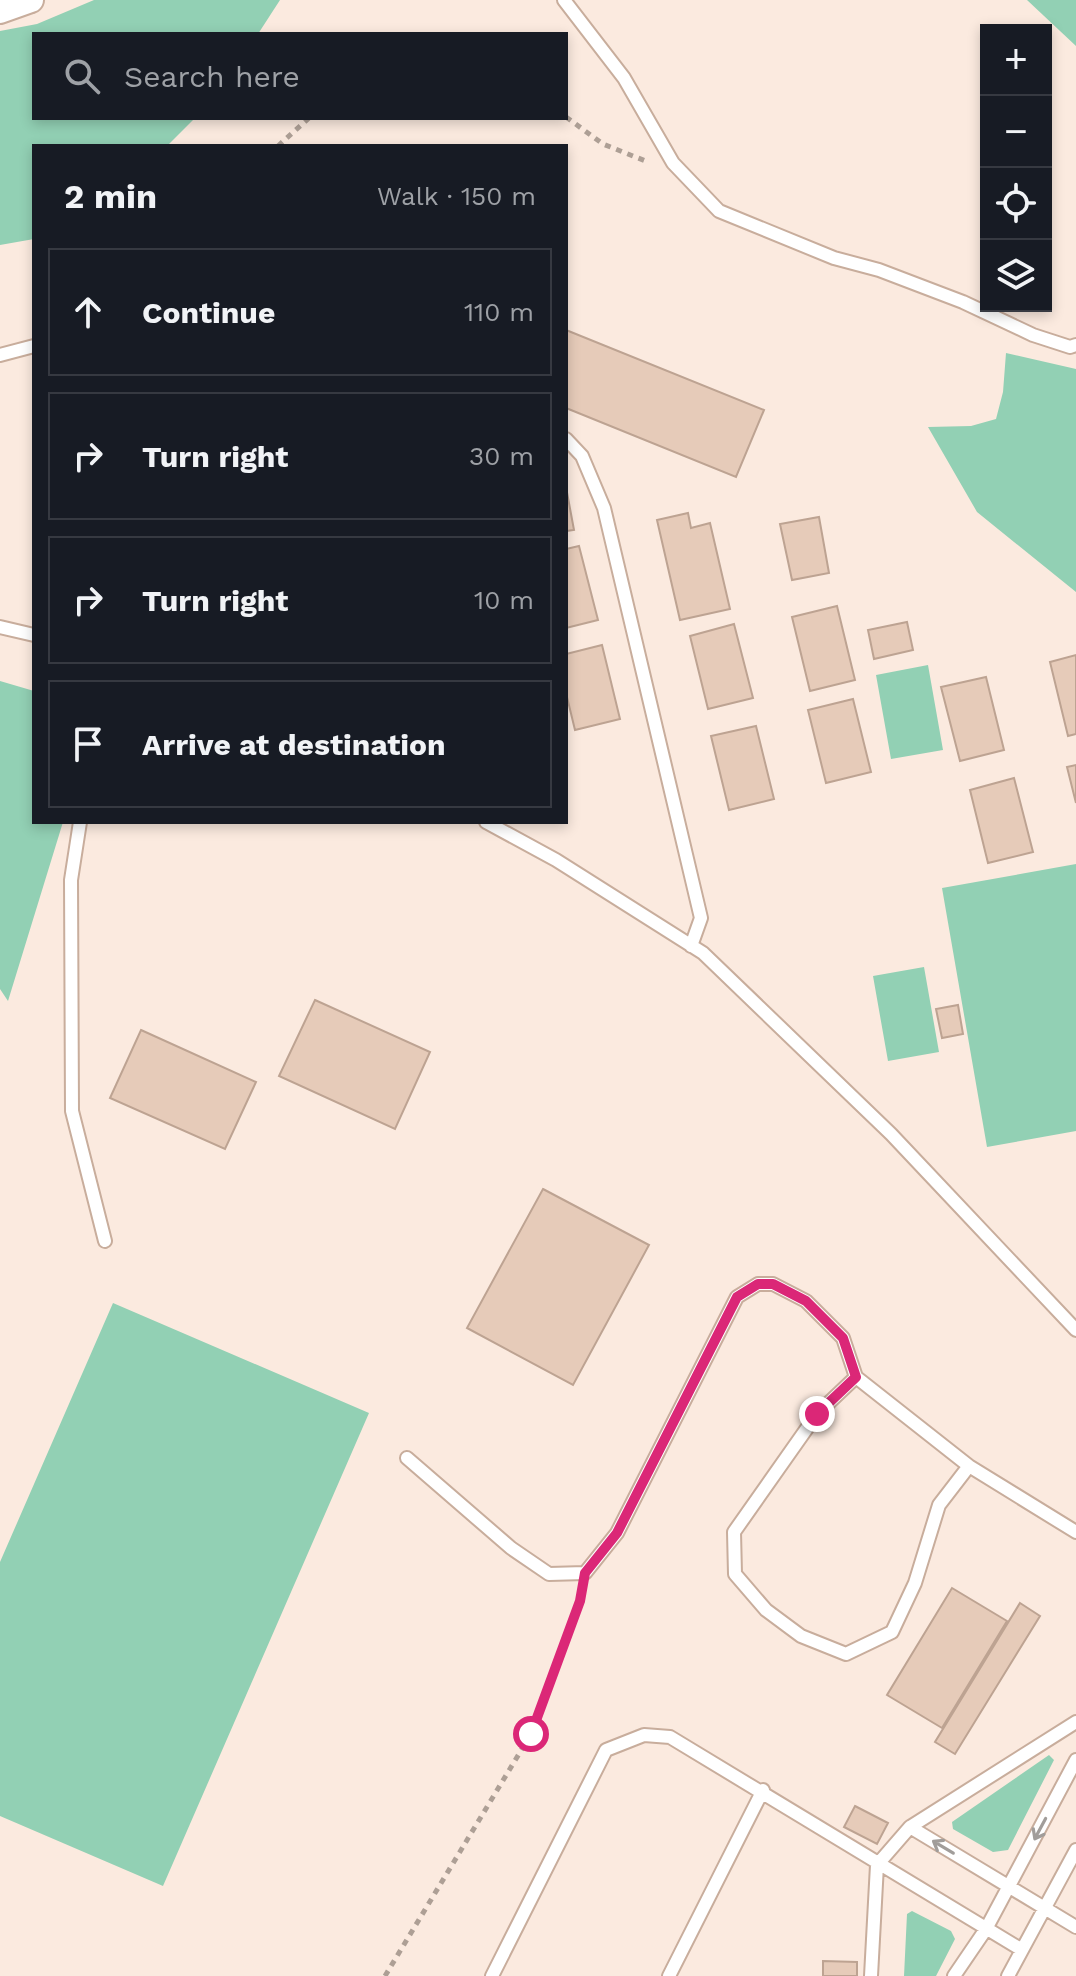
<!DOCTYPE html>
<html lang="en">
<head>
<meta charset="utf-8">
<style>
	:root { --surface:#171b24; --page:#242831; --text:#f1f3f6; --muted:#9ea1a6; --line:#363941 }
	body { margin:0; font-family:"Work Sans",sans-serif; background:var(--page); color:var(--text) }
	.controls { position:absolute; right:24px; top:24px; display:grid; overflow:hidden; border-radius:0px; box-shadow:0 4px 12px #0003 }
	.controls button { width:72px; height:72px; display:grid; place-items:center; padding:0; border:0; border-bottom:2px solid var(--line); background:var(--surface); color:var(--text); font:40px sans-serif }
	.stop { position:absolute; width:24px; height:24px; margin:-18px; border:6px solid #db2777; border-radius:50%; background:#fff }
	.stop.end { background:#db2777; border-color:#fff; box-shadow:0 2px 8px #0008 }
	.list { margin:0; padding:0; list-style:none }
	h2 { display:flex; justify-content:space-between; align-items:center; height:104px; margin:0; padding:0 32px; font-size:34px }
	h2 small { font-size:26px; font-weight:400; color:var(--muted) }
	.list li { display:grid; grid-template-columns:52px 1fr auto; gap:24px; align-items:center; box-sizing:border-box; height:128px; margin:0 16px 16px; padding:0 16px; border:2px solid var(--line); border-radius:0px }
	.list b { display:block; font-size:30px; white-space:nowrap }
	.list em { font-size:26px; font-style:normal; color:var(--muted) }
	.icon { flex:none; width:44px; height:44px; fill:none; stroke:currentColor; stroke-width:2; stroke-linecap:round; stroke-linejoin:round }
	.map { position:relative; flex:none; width:1076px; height:1976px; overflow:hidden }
	.search { position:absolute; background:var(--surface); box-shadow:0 4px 12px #0003; left:32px; top:32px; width:536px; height:88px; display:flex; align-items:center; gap:20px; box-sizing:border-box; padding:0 28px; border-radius:0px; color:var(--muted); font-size:30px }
	.panel { position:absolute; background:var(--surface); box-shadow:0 4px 12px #0003; left:32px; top:144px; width:536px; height:680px; border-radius:0px }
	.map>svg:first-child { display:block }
	.green { fill:#92d0b4 }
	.building { fill:#e6cbb9; stroke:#bda392; stroke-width:2 }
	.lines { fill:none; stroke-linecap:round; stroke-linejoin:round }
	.service-casing { stroke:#c8ad9c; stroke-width:16 }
	.minor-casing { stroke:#c8ad9c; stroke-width:28 }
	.path { stroke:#ad9f95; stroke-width:5; stroke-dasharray:6 6; stroke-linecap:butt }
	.service { stroke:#fff; stroke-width:12 }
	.minor { stroke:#fff; stroke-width:24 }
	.oneway { stroke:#a19d9a }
	.route { stroke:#db2777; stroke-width:10 }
</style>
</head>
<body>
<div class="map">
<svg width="1076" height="1976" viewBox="0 0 1076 1976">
	<rect width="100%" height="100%" fill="#fbeadf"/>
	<!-- green -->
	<path class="green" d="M94,0H280L258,34H34V118H195L167,146H34V239L0,245V31L37,24Z
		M1027,0H1076V46Z
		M1006,353L1076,369V592L977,512L928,427L971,426L996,419L1003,392Z
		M928,665L943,750L891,759L876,675Z
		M0,681L34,691V822H63L8,1001L0,989Z
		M1076,864V1131L987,1147L942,888Z
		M924,967L939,1052L888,1061L873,976Z
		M113,1303L369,1413L163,1886L0,1816V1562Z
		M1049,1755L1054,1760L1008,1850L993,1852L953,1829L952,1822Z
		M912,1911L951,1931L955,1939L936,1976H904L907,1914Z"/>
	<!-- building -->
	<path class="building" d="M566,330L764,410L736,477L566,408Z
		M566,487L574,530L566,531Z
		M688,513L691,528L710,523L730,609L680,620L657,520Z
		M819,517L829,573L792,580L780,524Z
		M579,546L598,620L566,628V549Z
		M837,606L855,680L810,691L792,617Z
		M907,622L913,650L874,659L868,630Z
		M734,624L753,698L708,709L690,636Z
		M602,645L620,719L575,730L566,693V654Z
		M1076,655V734L1068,736L1050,662Z
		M986,677L1004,750L960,761L941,687Z
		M853,699L871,772L826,783L808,710Z
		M756,726L774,799L729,810L711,736Z
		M1076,765V803L1067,767Z
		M1014,778L1033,852L988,863L970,790Z
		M315,1000L430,1052L395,1129L279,1076Z
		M958,1005L963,1034L942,1038L936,1009Z
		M141,1030L256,1082L225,1149L110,1098Z
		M543,1189L649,1245L573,1385L467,1328Z
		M952,1588L1007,1621L942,1728L887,1695Z
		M1020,1603L1040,1616L955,1754L935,1742Z
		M855,1806L888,1823L877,1844L844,1827Z
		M823,1961L857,1962V1976H823Z"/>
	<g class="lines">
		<!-- service casing -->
		<g class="service-casing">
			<path id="service" d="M564,0L624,78L673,163L719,211L834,258L879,270L963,302L1033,335L1070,347L1076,345
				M0,355L34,346
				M566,439L582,456L604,508L701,918L691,946
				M0,627L34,635
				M80,822L71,880L72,1111L105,1241
				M486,822L556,860L703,953L891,1134L1076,1330
				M856,1377L969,1466
				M407,1458L511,1548L549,1574L585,1573L617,1533L737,1297L758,1284H773L806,1301L843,1338L856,1377L817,1414L734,1532L735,1574L766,1610L801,1636L846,1654L892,1632L915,1583L939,1505L969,1466L1076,1532
				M910,1827L1076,1722
				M492,1976L606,1750L644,1735L670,1737L1022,1950
				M669,1976L763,1790
				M871,1976L877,1865L910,1827L1076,1927
				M954,1976L986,1929L1076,1760
				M1008,1976L1076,1850"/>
		</g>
		<!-- minor casing -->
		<g class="minor-casing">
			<path id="minor" d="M0,11L31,0"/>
		</g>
		<!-- path -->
		<path class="path" d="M566,117L603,144L648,162
			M278,146L309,118
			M385,1976L531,1734L581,1593"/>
		<!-- service -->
		<use href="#service" class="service"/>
		<!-- minor -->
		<use href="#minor" class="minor"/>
	</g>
	<!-- one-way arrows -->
	<defs><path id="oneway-shaft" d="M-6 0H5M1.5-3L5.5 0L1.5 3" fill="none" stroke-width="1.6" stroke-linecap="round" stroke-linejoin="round" transform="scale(2)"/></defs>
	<g class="oneway">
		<use href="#oneway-shaft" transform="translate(1040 1829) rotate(118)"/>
		<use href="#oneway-shaft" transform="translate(943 1847) rotate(-149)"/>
	</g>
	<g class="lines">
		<!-- route -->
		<path class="route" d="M531,1734L580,1601L585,1573L617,1533L737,1297L758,1284H773L806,1301L843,1338L856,1377L817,1414"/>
	</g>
</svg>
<div class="controls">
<button>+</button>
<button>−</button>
<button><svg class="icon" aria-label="locate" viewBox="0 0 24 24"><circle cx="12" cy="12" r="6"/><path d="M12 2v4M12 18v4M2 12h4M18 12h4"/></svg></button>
<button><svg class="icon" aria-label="layers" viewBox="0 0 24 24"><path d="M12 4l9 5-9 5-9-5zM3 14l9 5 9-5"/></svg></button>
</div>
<div class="stop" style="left:531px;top:1734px"></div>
<div class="stop end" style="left:817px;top:1414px"></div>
<div class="search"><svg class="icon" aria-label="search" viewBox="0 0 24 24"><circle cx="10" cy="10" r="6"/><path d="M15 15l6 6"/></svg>Search here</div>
<section class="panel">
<h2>2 min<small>Walk · 150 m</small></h2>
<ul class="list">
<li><svg class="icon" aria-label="ahead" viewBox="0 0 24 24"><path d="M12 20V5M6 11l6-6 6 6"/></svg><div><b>Continue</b></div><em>110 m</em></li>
<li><svg class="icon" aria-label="right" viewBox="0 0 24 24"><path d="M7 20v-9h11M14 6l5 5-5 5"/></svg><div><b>Turn right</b></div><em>30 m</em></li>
<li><svg class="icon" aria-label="right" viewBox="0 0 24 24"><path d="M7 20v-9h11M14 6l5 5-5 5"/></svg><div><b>Turn right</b></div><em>10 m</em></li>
<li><svg class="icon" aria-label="arrive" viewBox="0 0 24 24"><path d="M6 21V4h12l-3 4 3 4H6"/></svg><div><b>Arrive at destination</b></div></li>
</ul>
</section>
</div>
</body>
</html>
